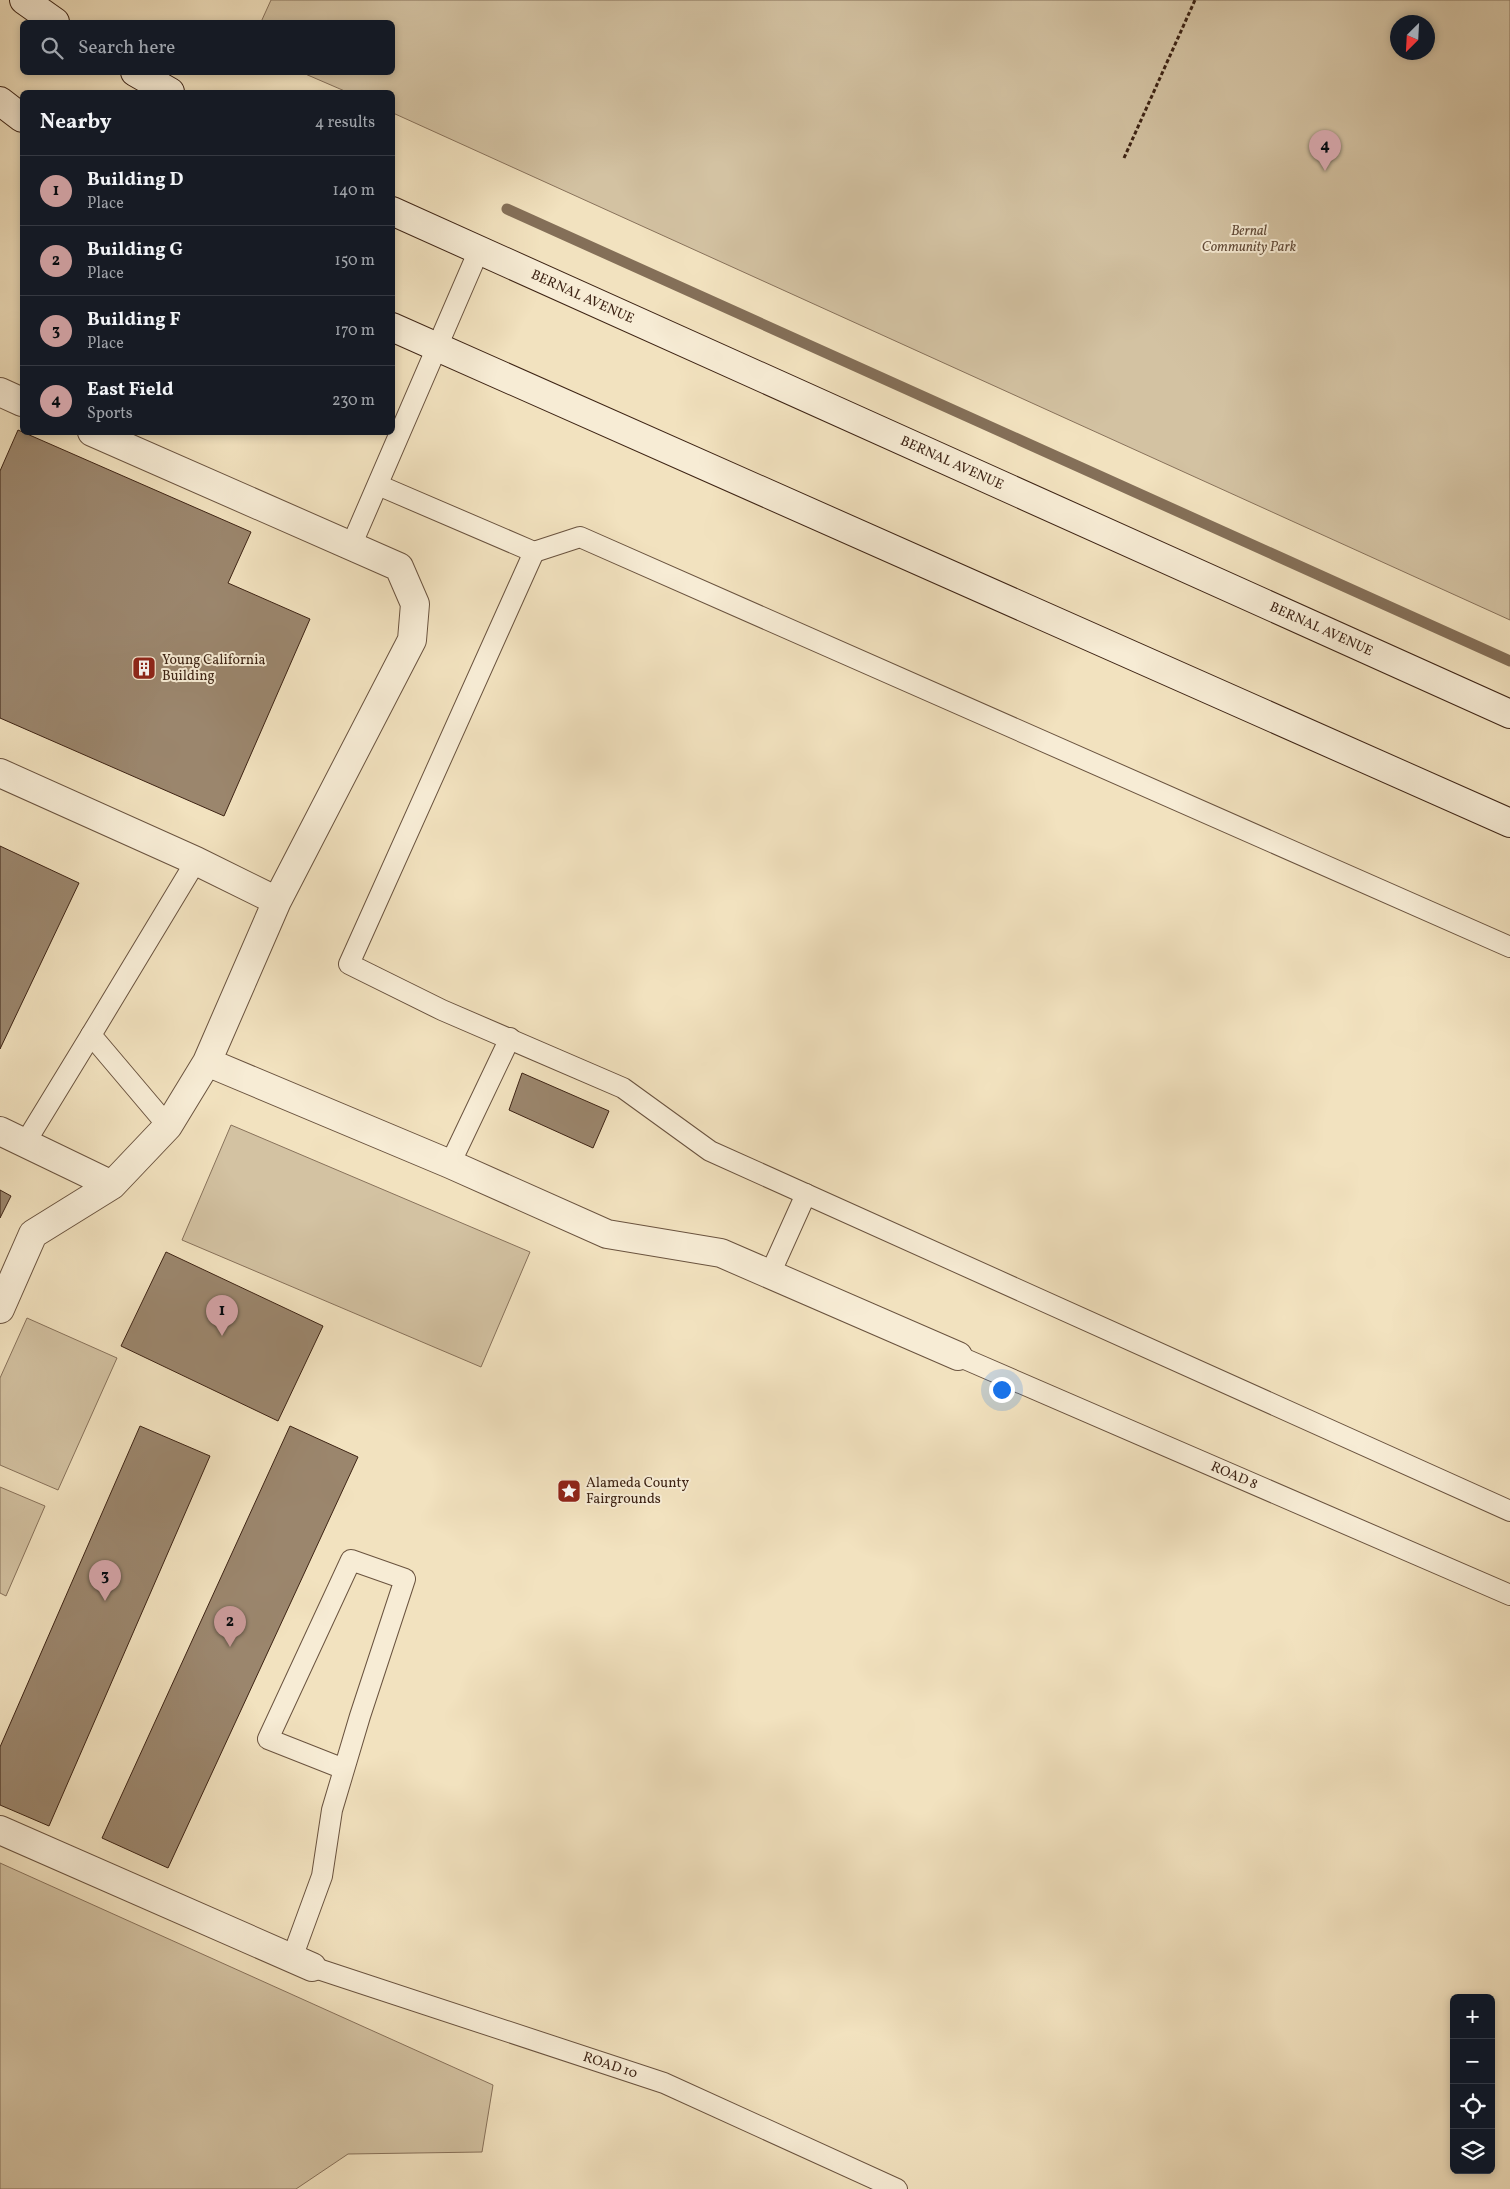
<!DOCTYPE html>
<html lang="en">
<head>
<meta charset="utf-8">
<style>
	:root { --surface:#171b24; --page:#242831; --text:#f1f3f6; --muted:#9ea1a6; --line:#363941; --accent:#c59692 }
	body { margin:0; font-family:Vollkorn,serif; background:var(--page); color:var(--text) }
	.controls { position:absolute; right:15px; bottom:15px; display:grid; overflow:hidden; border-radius:8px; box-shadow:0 2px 8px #0003 }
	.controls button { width:45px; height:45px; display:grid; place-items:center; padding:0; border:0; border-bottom:1px solid var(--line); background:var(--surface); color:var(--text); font:25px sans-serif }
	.compass { position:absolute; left:1390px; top:15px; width:45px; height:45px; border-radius:50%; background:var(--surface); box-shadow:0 2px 8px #0003; rotate:204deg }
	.you { position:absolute; left:1001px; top:1389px; width:18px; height:18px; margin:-12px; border:4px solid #fff; border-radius:50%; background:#1a73e8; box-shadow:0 0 0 8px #1a73e833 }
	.badge { display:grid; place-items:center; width:32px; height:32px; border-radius:50%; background:var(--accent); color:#111; font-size:16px; font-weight:700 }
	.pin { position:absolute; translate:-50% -41px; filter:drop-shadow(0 1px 2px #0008) }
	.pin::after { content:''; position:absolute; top:26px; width:18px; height:15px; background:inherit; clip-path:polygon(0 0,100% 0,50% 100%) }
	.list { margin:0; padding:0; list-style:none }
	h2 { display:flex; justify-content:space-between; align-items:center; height:65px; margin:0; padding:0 20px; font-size:21px }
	h2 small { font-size:16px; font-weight:400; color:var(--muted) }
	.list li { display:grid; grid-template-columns:32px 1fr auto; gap:15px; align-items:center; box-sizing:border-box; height:70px; padding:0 20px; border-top:1px solid var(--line) }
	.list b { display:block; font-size:19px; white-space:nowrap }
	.list p { margin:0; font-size:16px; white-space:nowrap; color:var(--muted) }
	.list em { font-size:16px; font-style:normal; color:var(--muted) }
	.icon { flex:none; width:28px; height:28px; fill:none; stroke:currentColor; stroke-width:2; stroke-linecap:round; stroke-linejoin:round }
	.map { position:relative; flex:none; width:1510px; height:2189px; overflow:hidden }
	.search { position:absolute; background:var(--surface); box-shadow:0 2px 8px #0003; left:20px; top:20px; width:375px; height:55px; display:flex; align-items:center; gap:12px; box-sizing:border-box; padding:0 18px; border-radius:8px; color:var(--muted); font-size:19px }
	.panel { position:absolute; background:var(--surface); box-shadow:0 2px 8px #0003; left:20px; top:90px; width:375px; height:345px; border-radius:8px }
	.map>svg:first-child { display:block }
	.green { fill:#d3c2a2; stroke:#88725b; fill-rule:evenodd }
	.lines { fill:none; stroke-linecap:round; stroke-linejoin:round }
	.stream { stroke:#846f58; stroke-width:11 }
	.building { fill:#9b866d; stroke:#3d2314 }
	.service-casing { stroke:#6a533f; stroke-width:22 }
	.minor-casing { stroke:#6a533f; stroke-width:30 }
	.secondary-casing { stroke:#3d2314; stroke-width:30 }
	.path { stroke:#3d2314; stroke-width:3; stroke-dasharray:4 2.5; stroke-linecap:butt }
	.service { stroke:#f7ecd5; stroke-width:20 }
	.minor { stroke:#f7ecd5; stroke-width:28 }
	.secondary { stroke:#f7ecd5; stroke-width:28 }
	.labels { text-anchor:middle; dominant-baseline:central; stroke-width:4; stroke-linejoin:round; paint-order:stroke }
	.park-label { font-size:14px; font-style:italic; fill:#624b38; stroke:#f7ecd5 }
	.street-label { font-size:14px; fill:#3d2314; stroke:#f7ecd5 }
	.poi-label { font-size:14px; fill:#3d2314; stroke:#f7ecd5; text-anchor:start }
</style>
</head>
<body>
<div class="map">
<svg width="1510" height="2189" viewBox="0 0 1510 2189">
	<rect width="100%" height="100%" fill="#f2e2bf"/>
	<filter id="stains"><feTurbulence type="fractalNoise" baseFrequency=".004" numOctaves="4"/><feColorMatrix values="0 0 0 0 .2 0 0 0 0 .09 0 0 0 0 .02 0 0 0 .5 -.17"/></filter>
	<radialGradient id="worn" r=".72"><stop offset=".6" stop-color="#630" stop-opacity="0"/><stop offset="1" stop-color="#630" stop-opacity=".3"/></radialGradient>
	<!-- green -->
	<path class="green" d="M271,0H1510V620L393,113L392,92H347L303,73L392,72V22H261ZM1398,22H1428V52H1398Z
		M231,1125L530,1252L481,1367L182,1240Z
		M27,1318L117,1358L58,1490L0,1465V1378Z
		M0,1487L45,1506L6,1596L0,1593Z
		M0,1863L493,2085L482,2152L348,2154L296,2189H0Z"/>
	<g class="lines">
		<!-- stream -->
		<path class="stream" d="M507,209L1510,661"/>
	</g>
	<!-- building -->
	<path class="building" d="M18,430L251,532L228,583L310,619L224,816L0,718V471Z
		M0,846L79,883L0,1049Z
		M522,1073L609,1111L593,1148L509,1110Z
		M0,1190L11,1196L0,1218Z
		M166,1252L323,1326L278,1421L121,1346Z
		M140,1426L210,1456L49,1826L0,1805V1747Z
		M290,1426L358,1457L168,1868L102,1838Z"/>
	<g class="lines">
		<!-- service casing -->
		<g class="service-casing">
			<g id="service">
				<path d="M378,485L534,552L580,537L1510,947"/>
				<path d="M351,546L479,250"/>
				<path d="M534,552L349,964L442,1010L623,1088L710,1151L1510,1511"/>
				<path d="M168,1126L91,1035L196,861"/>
				<path d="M25,1143L91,1035"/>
				<path d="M450,1164L510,1038"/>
				<path d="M770,1274L806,1194"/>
				<path id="s1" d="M958,1356L1510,1595"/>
				<path d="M292,1958L322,1876L332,1810L360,1716L405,1579L351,1560L268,1739L344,1769"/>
				<path id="s2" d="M312,1967L664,2083L897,2189"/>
			</g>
		</g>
		<!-- minor casing -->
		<g class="minor-casing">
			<path id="minor" d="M0,392L22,402
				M92,432L399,567L415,604L412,640L277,901L207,1062
				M0,773L196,861L277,901
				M0,1131L112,1185
				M0,1309L33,1234L112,1185L168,1126L207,1062L450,1164L607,1234L721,1253L958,1356
				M0,1830L312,1967"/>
		</g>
		<!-- secondary casing -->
		<g class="secondary-casing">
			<g id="secondary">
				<path d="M24,0L55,22"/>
				<path d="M135,72L170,92"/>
				<path d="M0,101L22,118"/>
				<path id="s3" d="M392,211L1510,714"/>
				<path d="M392,327L1510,823"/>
			</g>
		</g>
		<!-- path -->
		<path class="path" d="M1124,158L1195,0"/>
		<!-- service -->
		<use href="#service" class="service"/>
		<!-- minor -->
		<use href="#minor" class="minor"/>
		<!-- secondary -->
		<use href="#secondary" class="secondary"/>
	</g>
	<!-- icons -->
	<defs>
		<g id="building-square" transform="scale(1.25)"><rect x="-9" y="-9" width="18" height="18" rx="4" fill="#8f2418" stroke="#f7ecd5"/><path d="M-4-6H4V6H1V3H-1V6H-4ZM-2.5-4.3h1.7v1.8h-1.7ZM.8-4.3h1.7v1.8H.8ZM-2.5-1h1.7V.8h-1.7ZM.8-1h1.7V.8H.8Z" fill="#fff"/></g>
		<g id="sight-square" transform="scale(1.25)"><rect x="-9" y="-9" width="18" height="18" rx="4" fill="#8f2418" stroke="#f7ecd5"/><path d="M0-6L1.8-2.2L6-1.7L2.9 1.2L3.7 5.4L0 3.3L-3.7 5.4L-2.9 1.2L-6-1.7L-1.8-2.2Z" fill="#fff"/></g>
	</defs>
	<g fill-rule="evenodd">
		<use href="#building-square" x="144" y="668"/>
		<use href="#sight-square" x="569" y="1491"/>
	</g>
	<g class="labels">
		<!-- park labels -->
		<g class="park-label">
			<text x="1249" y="231">Bernal<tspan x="1249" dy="16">Community Park</tspan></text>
		</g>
		<!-- street labels -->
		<g class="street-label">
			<text stroke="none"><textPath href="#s3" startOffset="209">BERNAL AVENUE</textPath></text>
			<text stroke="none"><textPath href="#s3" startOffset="614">BERNAL AVENUE</textPath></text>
			<text stroke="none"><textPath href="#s3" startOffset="1019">BERNAL AVENUE</textPath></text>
			<text stroke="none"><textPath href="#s1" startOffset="301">ROAD 8</textPath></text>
			<text stroke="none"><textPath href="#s2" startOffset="314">ROAD 10</textPath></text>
		</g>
		<!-- poi labels -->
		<g class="poi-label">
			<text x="162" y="660">Young California<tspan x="162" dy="16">Building</tspan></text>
			<text x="586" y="1483">Alameda County<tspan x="586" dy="16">Fairgrounds</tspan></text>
		</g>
	</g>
	<rect width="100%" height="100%" filter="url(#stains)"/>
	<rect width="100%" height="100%" fill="url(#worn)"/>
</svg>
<div class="controls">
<button>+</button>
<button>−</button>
<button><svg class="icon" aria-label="locate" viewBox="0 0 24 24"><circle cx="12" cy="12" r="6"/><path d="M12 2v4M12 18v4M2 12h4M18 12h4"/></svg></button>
<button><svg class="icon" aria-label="layers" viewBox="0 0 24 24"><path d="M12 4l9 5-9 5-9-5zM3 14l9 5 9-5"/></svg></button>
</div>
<svg class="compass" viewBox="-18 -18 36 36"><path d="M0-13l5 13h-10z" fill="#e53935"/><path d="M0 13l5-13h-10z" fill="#9ea1a6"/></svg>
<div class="you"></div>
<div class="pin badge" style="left:222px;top:1336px">1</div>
<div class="pin badge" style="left:230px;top:1647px">2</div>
<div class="pin badge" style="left:105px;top:1601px">3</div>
<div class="pin badge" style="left:1325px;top:171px">4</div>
<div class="search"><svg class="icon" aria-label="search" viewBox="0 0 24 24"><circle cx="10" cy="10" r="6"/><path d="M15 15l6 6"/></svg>Search here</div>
<section class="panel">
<h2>Nearby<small>4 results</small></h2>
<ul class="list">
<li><span class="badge">1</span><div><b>Building D</b><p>Place</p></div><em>140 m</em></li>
<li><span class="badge">2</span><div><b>Building G</b><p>Place</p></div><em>150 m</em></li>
<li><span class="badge">3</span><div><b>Building F</b><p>Place</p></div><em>170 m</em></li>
<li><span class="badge">4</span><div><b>East Field</b><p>Sports</p></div><em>230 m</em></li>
</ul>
</section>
</div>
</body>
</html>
